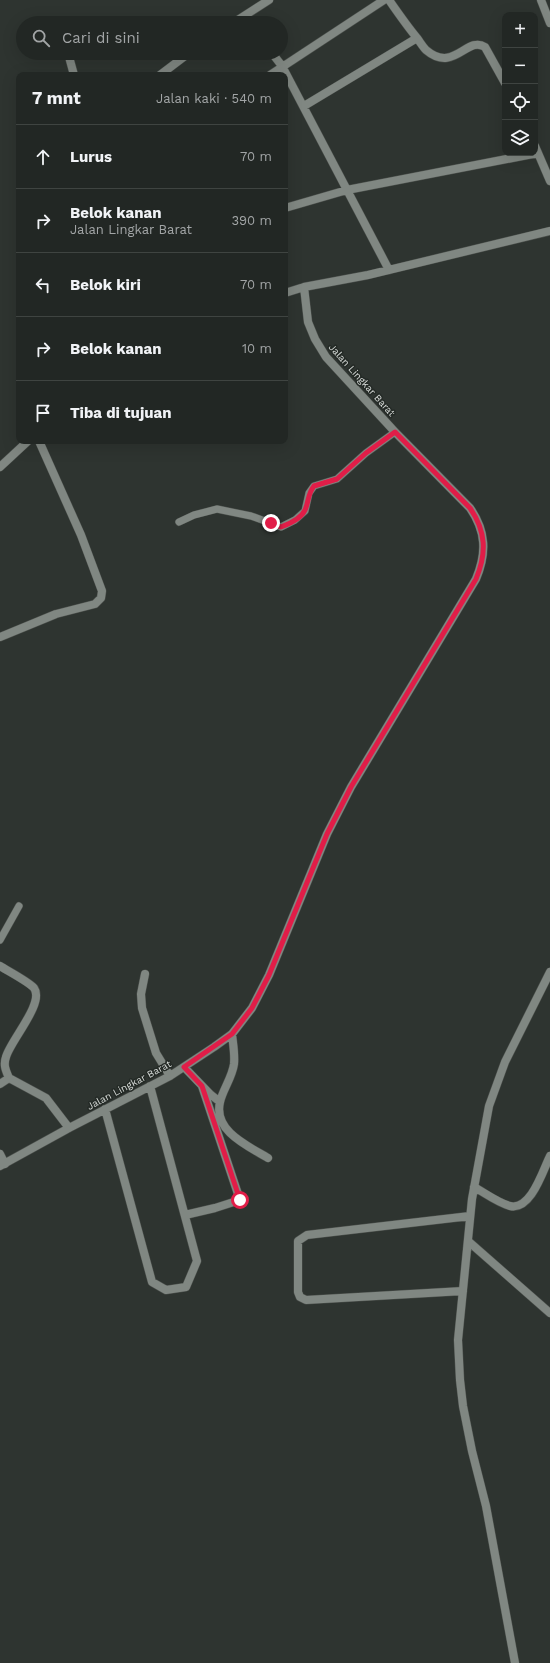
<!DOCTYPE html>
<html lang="id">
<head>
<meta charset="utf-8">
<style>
	:root { --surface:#222724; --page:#2a2f2c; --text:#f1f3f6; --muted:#a2a5a6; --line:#3f4441 }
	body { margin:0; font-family:"Work Sans",sans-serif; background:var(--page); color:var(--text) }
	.controls { position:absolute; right:12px; top:12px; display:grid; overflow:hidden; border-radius:8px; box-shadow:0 4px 16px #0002 }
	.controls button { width:36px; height:36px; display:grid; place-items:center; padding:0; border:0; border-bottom:1px solid var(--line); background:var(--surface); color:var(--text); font:20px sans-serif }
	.stop { position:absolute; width:12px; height:12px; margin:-9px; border:3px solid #e11d48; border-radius:50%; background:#fff }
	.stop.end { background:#e11d48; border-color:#fff; box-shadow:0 1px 4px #0008 }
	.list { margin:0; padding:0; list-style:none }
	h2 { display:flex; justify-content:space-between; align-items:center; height:52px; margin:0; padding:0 16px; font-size:17px }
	h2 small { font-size:13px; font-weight:400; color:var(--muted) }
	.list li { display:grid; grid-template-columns:26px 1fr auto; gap:12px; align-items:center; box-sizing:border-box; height:64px; padding:0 16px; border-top:1px solid var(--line) }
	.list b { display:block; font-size:15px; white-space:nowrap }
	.list p { margin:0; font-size:13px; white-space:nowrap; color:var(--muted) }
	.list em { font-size:13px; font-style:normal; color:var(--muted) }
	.icon { flex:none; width:22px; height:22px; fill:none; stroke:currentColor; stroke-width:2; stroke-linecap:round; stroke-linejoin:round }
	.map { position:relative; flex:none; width:550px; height:1663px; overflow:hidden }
	.search { position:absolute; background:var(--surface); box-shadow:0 4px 16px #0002; left:16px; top:16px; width:272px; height:44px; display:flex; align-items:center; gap:10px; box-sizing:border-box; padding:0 14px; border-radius:22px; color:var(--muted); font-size:15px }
	.panel { position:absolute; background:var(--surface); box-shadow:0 4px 16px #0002; left:16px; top:72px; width:272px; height:372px; border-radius:8px }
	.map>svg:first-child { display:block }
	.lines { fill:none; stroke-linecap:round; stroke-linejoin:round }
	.lane-casing { stroke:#4c514d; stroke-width:8 }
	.street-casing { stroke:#4c514d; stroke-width:9 }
	.lane { stroke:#808782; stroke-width:7 }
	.street { stroke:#808782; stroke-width:8 }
	.route { stroke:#e11d48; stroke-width:5 }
	.labels { text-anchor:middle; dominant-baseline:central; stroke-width:3; stroke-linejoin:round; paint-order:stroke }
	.street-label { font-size:10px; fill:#d6dad7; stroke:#242a26 }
</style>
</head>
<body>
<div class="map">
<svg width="550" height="1663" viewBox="0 0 550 1663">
	<rect width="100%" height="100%" fill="#2e3430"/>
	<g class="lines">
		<!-- lane casing -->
		<g class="lane-casing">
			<path id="lane" d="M179,522L194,515L217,509L251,516L281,527L295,520L305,511L309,493L314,486L337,479L366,453L395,432
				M0,940L19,906"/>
		</g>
		<!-- street casing -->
		<g class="street-casing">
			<path id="street" d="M389,0C398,13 407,26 417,38C420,42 423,47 426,50C454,74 467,35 485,47L505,83
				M541,0L550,23
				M233,23L269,0
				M68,53L74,75
				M272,53L282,66L389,270
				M160,75L189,53
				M270,75L384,0
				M304,106L417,38
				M535,146L550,181
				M285,208L347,190L538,153
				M285,293L304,287L368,275L550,231
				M0,467L28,441
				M0,637L56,614L95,604L101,598L102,591L81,535L39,441
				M0,966C8,971 29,982 34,988C45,1003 10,1041 6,1057C3,1065 6,1071 9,1078L46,1098L69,1128
				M145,974L141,994L142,1008L156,1053L170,1076
				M232,1034C233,1044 235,1054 234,1064C232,1078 223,1089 220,1102C213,1131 248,1146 268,1158
				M184,1067L210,1094L220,1102
				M0,1084L9,1078
				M105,1109L152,1282L166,1290L186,1287L197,1261L150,1086
				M0,1154L5,1164
				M0,1166L69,1128L170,1076L214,1047L232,1034L252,1008L269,975L327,834L351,787L476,579C487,553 486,531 470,508L395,432L326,357L315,339L308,322L304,287
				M474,1187C485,1193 498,1203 510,1206C531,1211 543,1170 550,1156
				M185,1215L215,1208L240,1200L202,1086
				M468,1241L550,1313
				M463,1291L306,1300L300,1297L298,1292V1241L307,1235L470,1216
				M515,1663L486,1506L472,1451L463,1406L460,1380L458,1340L472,1199L489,1106L505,1062L550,972"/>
		</g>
		<!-- lane -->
		<use href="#lane" class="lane"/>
		<!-- street -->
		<use href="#street" class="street"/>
	</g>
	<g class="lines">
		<!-- route -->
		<path class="route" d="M240,1200L202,1086L184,1067L232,1034L252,1008L269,975L327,834L351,787L476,579C487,553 486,531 470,508L395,432L366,453L337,479L314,486C307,495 309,502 305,510C301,519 289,524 281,527L271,523"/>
	</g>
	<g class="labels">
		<!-- street labels -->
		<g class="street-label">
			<text transform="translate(362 380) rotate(48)">Jalan Lingkar Barat</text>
			<text transform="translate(129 1085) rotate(-28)">Jalan Lingkar Barat</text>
		</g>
	</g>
</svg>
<div class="controls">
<button>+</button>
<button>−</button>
<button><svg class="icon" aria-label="locate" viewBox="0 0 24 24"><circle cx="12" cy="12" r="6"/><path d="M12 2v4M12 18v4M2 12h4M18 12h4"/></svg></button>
<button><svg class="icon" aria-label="layers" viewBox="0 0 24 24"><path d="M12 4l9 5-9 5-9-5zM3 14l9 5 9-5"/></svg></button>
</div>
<div class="stop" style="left:240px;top:1200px"></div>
<div class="stop end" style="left:271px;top:523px"></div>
<div class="search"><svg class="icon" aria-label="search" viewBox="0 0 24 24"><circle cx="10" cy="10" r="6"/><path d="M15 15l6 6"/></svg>Cari di sini</div>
<section class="panel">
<h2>7 mnt<small>Jalan kaki · 540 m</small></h2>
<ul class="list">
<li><svg class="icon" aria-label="ahead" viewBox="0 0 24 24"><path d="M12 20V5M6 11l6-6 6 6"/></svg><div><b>Lurus</b></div><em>70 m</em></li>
<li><svg class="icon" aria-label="right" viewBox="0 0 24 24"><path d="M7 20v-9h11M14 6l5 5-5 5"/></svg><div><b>Belok kanan</b><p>Jalan Lingkar Barat</p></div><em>390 m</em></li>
<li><svg class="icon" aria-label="left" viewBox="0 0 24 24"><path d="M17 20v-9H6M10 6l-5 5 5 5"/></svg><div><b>Belok kiri</b></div><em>70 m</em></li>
<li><svg class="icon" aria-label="right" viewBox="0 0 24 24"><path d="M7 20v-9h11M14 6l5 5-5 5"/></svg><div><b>Belok kanan</b></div><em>10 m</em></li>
<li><svg class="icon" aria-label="arrive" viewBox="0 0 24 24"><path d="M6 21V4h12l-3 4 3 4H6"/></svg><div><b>Tiba di tujuan</b></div></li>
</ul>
</section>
</div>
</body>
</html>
